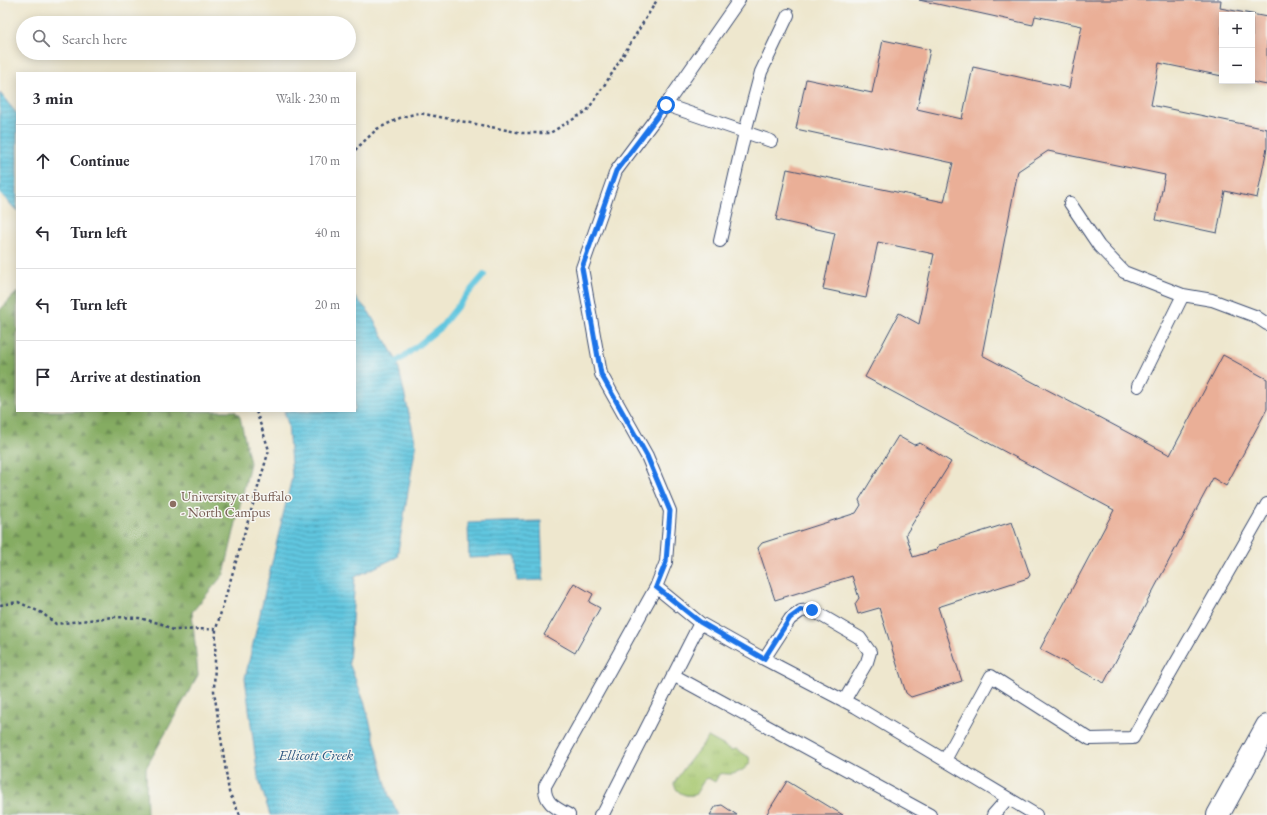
<!DOCTYPE html>
<html lang="en">
<head>
<meta charset="utf-8">
<style>
	:root { --surface:#fff; --page:#f7f7f7; --text:#2b2b33; --muted:#7c7c81; --line:#e1e1e2 }
	body { margin:0; font-family:"EB Garamond",serif; background:var(--page); color:var(--text) }
	.controls { position:absolute; right:12px; top:12px; display:grid; overflow:hidden; border-radius:0px; box-shadow:0 2px 10px #0003 }
	.controls button { width:36px; height:36px; display:grid; place-items:center; padding:0; border:0; border-bottom:1px solid var(--line); background:var(--surface); color:var(--text); font:20px sans-serif }
	.stop { position:absolute; width:12px; height:12px; margin:-9px; border:3px solid #1a73e8; border-radius:50%; background:#fff }
	.stop.end { background:#1a73e8; border-color:#fff; box-shadow:0 1px 4px #0008 }
	.list { margin:0; padding:0; list-style:none }
	h2 { display:flex; justify-content:space-between; align-items:center; height:52px; margin:0; padding:0 16px; font-size:17px }
	h2 small { font-size:13px; font-weight:400; color:var(--muted) }
	.list li { display:grid; grid-template-columns:26px 1fr auto; gap:12px; align-items:center; box-sizing:border-box; height:72px; padding:0 16px; border-top:1px solid var(--line) }
	.list b { display:block; font-size:15px; white-space:nowrap }
	.list em { font-size:13px; font-style:normal; color:var(--muted) }
	.icon { flex:none; width:22px; height:22px; fill:none; stroke:currentColor; stroke-width:2; stroke-linecap:round; stroke-linejoin:round }
	.map { position:relative; flex:none; width:1267px; height:815px; overflow:hidden }
	.search { position:absolute; background:var(--surface); box-shadow:0 2px 10px #0003; left:16px; top:16px; width:340px; height:44px; display:flex; align-items:center; gap:10px; box-sizing:border-box; padding:0 14px; border-radius:22px; color:var(--muted); font-size:15px }
	.panel { position:absolute; background:var(--surface); box-shadow:0 2px 10px #0003; left:16px; top:72px; width:340px; height:340px; border-radius:0px }
	.map>svg:first-child { display:block }
	.forest { fill:url(#forest-firs); stroke:#506e60 }
	.park { fill:url(#park-tufts); stroke:#617c67 }
	.water { fill:url(#water-rules); stroke:#3e7a9e }
	.lines { fill:none; stroke-linecap:round; stroke-linejoin:round }
	.stream { stroke:#61c6df; stroke-width:6 }
	.building { fill:#eaaf97 }
	.lane-casing { stroke:#3b4b6f; stroke-width:14 }
	.secondary-casing { stroke:#3b4b6f; stroke-width:24 }
	.path { stroke:#3b4b6f; stroke-width:2.5; stroke-dasharray:3 3; stroke-linecap:butt }
	.lane { stroke:#fff; stroke-width:12 }
	.secondary { stroke:#fff; stroke-width:22 }
	.route { stroke:#1a73e8; stroke-width:5 }
	.education-dot { fill:#8d6e63; stroke:#f6f6f2; stroke-width:1.5 }
	.labels { text-anchor:middle; dominant-baseline:central; stroke-width:3; stroke-linejoin:round; paint-order:stroke }
	.education-label { font-size:14px; fill:#785e54; stroke:#f6f6f2; text-anchor:start }
	.water-label { font-size:15px; font-style:italic; fill:#2c557e; stroke:#f6f6f2 }
</style>
</head>
<body>
<div class="map">
<svg width="1267" height="815" viewBox="0 0 1267 815">
	<defs>
		<pattern id="forest-firs" width="22" height="20" patternUnits="userSpaceOnUse"><rect width="22" height="20" fill="#85ac62"/><path d="M5 1l3.5 6h-7zM16 11l3.5 6h-7z" fill="#6c8c54"/></pattern>
		<pattern id="park-tufts" width="24" height="20" patternUnits="userSpaceOnUse"><rect width="24" height="20" fill="#a7c870"/><path d="M3 7l-1-3M5 7V3M7 7l1-3M15 17l-1-3M17 17v-4M19 17l1-3" fill="none" stroke="#8fac63"/></pattern>
		<pattern id="water-rules" width="6" height="5" patternUnits="userSpaceOnUse"><rect width="6" height="5" fill="#61c6df"/><path d="M0 2.5h6" fill="none" stroke="#4fa1b8"/></pattern>
	</defs>
	<rect width="100%" height="100%" fill="#f6f6f2"/>
	<filter id="ink" filterUnits="userSpaceOnUse"><feTurbulence type="fractalNoise" baseFrequency=".025" numOctaves="2"/><feDisplacementMap in="SourceGraphic" scale="8" xChannelSelector="R" yChannelSelector="G"/><feConvolveMatrix kernelMatrix="1 2 1 2 8 2 1 2 1" color-interpolation-filters="sRGB"/></filter>
	<filter id="wash" filterUnits="userSpaceOnUse"><feTurbulence type="fractalNoise" baseFrequency=".012" numOctaves="4" result="noise"/><feDisplacementMap in="SourceGraphic" scale="16" xChannelSelector="R" yChannelSelector="G"/><feGaussianBlur stdDeviation="0.9" result="paint"/><feColorMatrix in="noise" values="0 0 0 0 0 0 0 0 0 0 0 0 0 0 0 0 0 1.4 0 .05"/><feComposite in="paint" operator="in"/></filter>
	<g filter="url(#wash)">
		<rect width="100%" height="100%" fill="#eee7ce"/>
		<!-- forest -->
		<path class="forest" d="M17,292V411H235L240,417L250,463L224,574L192,612L198,675L146,768L147,815H0V310Z"/>
		<!-- park -->
		<path class="park" d="M708,737L732,750L736,749L749,757L750,763C746,769 736,775 729,774C724,774 723,773 719,774L715,782L708,778L705,779L695,795C686,797 676,793 674,784C683,767 697,753 708,737Z"/>
		<!-- water -->
		<path class="water" d="M0,93L17,114V211L0,193Z
			M355,297L369,312L397,361L416,445L397,557L355,577L349,663L365,704L389,796L399,815H270L258,777L245,678L292,477L288,424L284,411H355Z
			M541,521L543,580L517,581L516,556L469,558L468,523Z"/>
		<g class="lines">
			<!-- stream -->
			<path class="stream" d="M392,366L441,327L465,297L484,275"/>
		</g>
		<g id="blocks">
			<!-- building -->
			<path class="building" d="M919,0H1221L1220,8L1267,17V85L1252,82V15H1222V76L1159,63L1151,105L1267,129V148L1257,198L1225,191L1217,233L1156,220L1165,175L1048,151L1018,171L982,355L1170,455L1223,355L1267,379V409L1226,486L1213,478L1104,683L1040,649L1114,510L865,377L899,313L919,324L934,254L878,242L866,298L823,289L835,233L776,220L787,169L944,202L953,163L796,129L806,79L872,93L883,40L930,50L917,109L962,119L973,67L1069,88L1082,26L1035,16L1033,25Z
				M898,436L914,445L920,443L951,462L906,534L913,557L936,550L939,545L1012,522L1030,575L1028,578L938,607L962,681L911,697L906,693L879,608L858,614L855,604L859,598L852,576L775,600L758,548L762,543L856,513L861,505L859,500Z
				M574,583L593,594L589,602L600,608L575,653L544,635Z
				M787,781L843,815H766Z
				M722,805L737,815H710L716,806Z"/>
		</g>
	</g>
	<g filter="url(#ink)">
		<use href="#blocks" fill-opacity="0" stroke="#3b4b6f" stroke-width="1"/>
		<g class="lines">
			<!-- lane casing -->
			<g class="lane-casing">
				<path id="lane" d="M666,105L771,141
					M1070,203L1099,246L1124,272L1183,295L1212,300L1255,316L1267,324
					M720,241L745,132L761,72L788,15
					M1138,386L1183,295
					M656,587L700,623L764,659L856,707L1036,815
					M764,659L790,619L801,611L812,610L860,638L870,652L867,662L844,701
					M673,675L930,815
					M945,760L991,676L1090,739L1133,738L1267,504
					M569,815C556,808 544,803 545,786L656,587L666,562L670,511L647,456L601,374L582,268L616,171L670,99L739,0
					M600,815L604,812L700,623
					M993,815L1008,798"/>
			</g>
			<!-- secondary casing -->
			<g class="secondary-casing">
				<path id="secondary" d="M1218,815L1267,726"/>
			</g>
			<!-- path -->
			<path class="path" d="M355,150L377,129L402,117L419,113L522,133H550L587,111L611,75L657,0
				M0,605L18,602L42,613L56,624L113,617L139,618L162,624L173,630L216,629
				M240,815L229,792L214,691L216,629L269,450L256,411"/>
			<!-- lane -->
			<use href="#lane" class="lane"/>
			<!-- secondary -->
			<use href="#secondary" class="secondary"/>
		</g>
	</g>
	<g class="lines" filter="url(#ink)">
		<!-- route -->
		<path class="route" d="M666,105L616,171L582,268L601,374L647,456L670,511L666,562L656,587L700,622L764,659L790,618L801,610H812"/>
	</g>
	<!-- markers -->
	<circle class="education-dot" cx="173" cy="504" r="4"/>
	<g class="labels">
		<!-- education labels -->
		<g class="education-label">
			<text x="181" y="496">University at Buffalo<tspan x="181" dy="16">- North Campus</tspan></text>
		</g>
		<!-- water labels -->
		<g class="water-label">
			<text x="316" y="754">Ellicott Creek</text>
		</g>
	</g>
</svg>
<div class="controls">
<button>+</button>
<button>−</button>
</div>
<div class="stop" style="left:666px;top:105px"></div>
<div class="stop end" style="left:812px;top:610px"></div>
<div class="search"><svg class="icon" aria-label="search" viewBox="0 0 24 24"><circle cx="10" cy="10" r="6"/><path d="M15 15l6 6"/></svg>Search here</div>
<section class="panel">
<h2>3 min<small>Walk · 230 m</small></h2>
<ul class="list">
<li><svg class="icon" aria-label="ahead" viewBox="0 0 24 24"><path d="M12 20V5M6 11l6-6 6 6"/></svg><div><b>Continue</b></div><em>170 m</em></li>
<li><svg class="icon" aria-label="left" viewBox="0 0 24 24"><path d="M17 20v-9H6M10 6l-5 5 5 5"/></svg><div><b>Turn left</b></div><em>40 m</em></li>
<li><svg class="icon" aria-label="left" viewBox="0 0 24 24"><path d="M17 20v-9H6M10 6l-5 5 5 5"/></svg><div><b>Turn left</b></div><em>20 m</em></li>
<li><svg class="icon" aria-label="arrive" viewBox="0 0 24 24"><path d="M6 21V4h12l-3 4 3 4H6"/></svg><div><b>Arrive at destination</b></div></li>
</ul>
</section>
</div>
</body>
</html>
